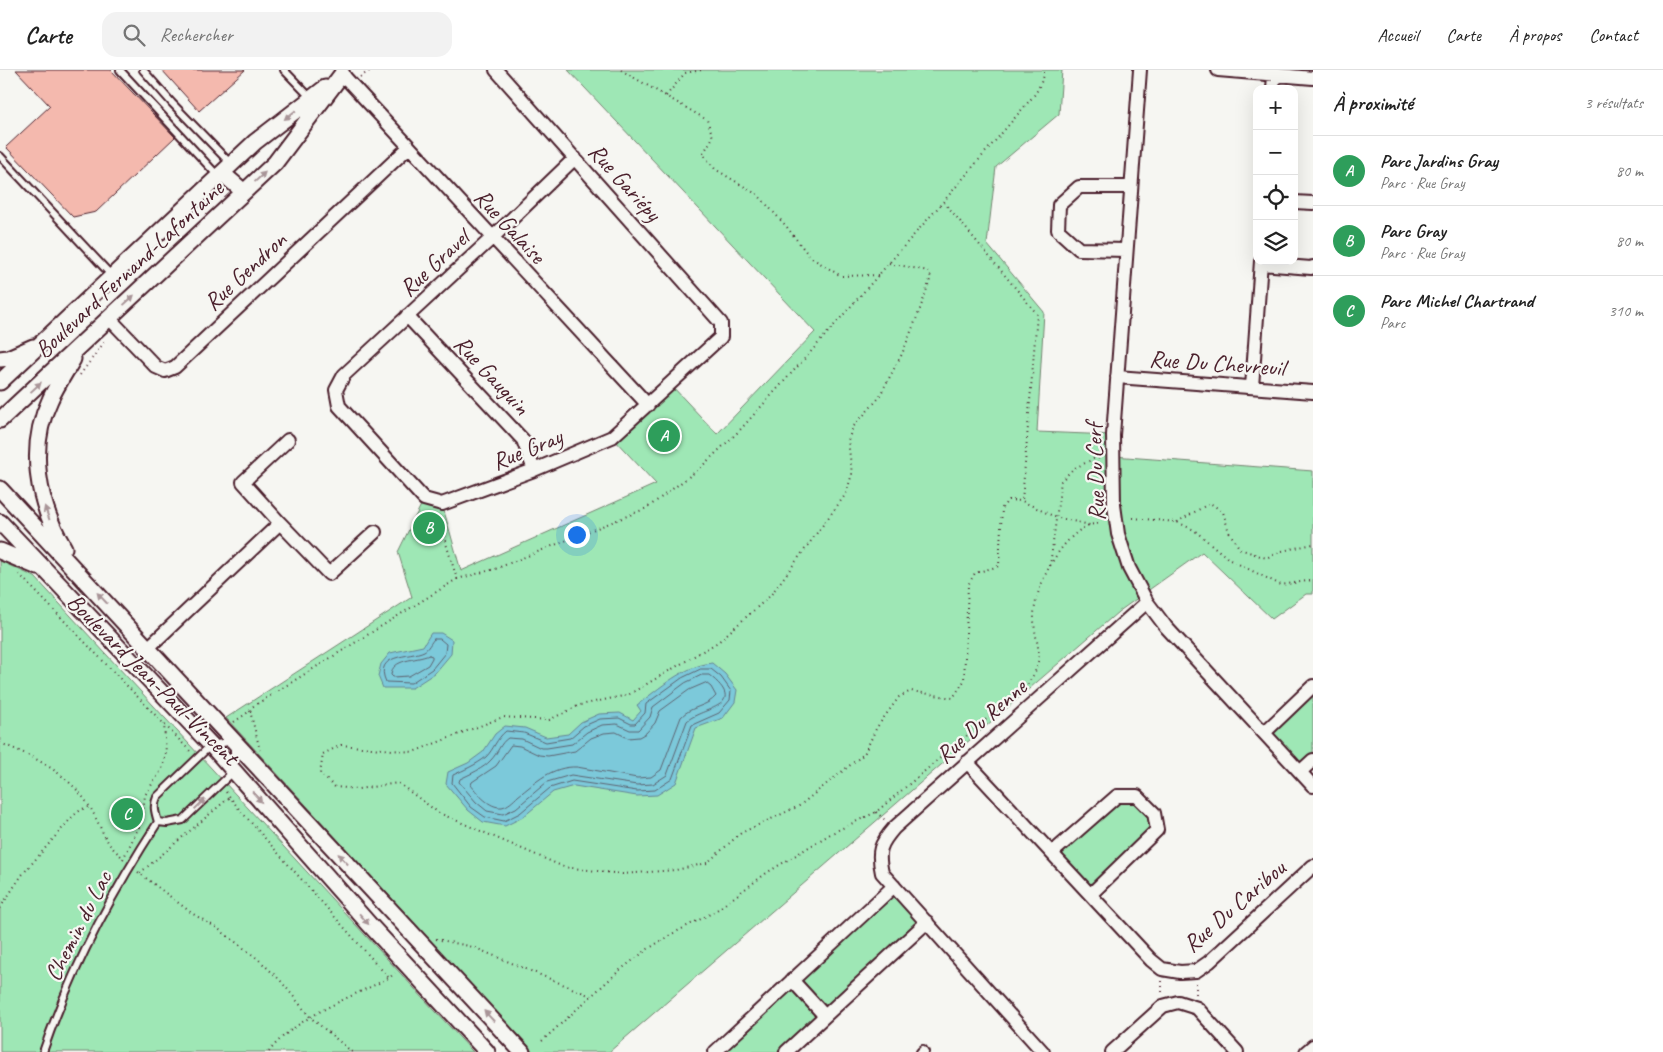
<!DOCTYPE html>
<html lang="fr">
<head>
<meta charset="utf-8">
<style>
	:root { --surface:#fff; --page:#f2f2f2; --text:#222; --muted:#767676; --line:#e0e0e0; --accent:#4a1f2b }
	body { margin:0; font-family:Caveat,sans-serif; background:var(--page); color:var(--text) }
	.controls { position:absolute; right:15px; top:15px; display:grid; overflow:hidden; border-radius:10px; box-shadow:0 5px 20px #0002 }
	.controls button { width:45px; height:45px; display:grid; place-items:center; padding:0; border:0; border-bottom:1px solid var(--line); background:var(--surface); color:var(--text); font:25px sans-serif }
	.you { position:absolute; left:576px; top:464px; width:18px; height:18px; margin:-12px; border:4px solid #fff; border-radius:50%; background:#1a73e8; box-shadow:0 0 0 8px #1a73e833 }
	.badge { display:grid; place-items:center; width:32px; height:32px; border-radius:50%; background:var(--accent); color:#fff; font-size:16px; font-weight:700 }
	.pin { position:absolute; translate:-50% -50%; border:2px solid #fff; box-shadow:0 1px 5px #0006 }
	.list { margin:0; padding:0; list-style:none }
	h2 { display:flex; justify-content:space-between; align-items:center; height:65px; margin:0; padding:0 20px; font-size:21px }
	h2 small { font-size:16px; font-weight:400; color:var(--muted) }
	.list li { display:grid; grid-template-columns:32px 1fr auto; gap:15px; align-items:center; box-sizing:border-box; height:70px; padding:0 20px; border-top:1px solid var(--line) }
	.list b { display:block; font-size:19px; white-space:nowrap }
	.list p { margin:0; font-size:16px; white-space:nowrap; color:var(--muted) }
	.list em { font-size:16px; font-style:normal; color:var(--muted) }
	.icon { flex:none; width:28px; height:28px; fill:none; stroke:currentColor; stroke-width:2; stroke-linecap:round; stroke-linejoin:round }
	.map { position:relative; flex:none; width:1313px; height:982px; overflow:hidden }
	header { display:flex; align-items:center; gap:30px; box-sizing:border-box; height:70px; padding:0 25px; background:var(--surface); border-bottom:1px solid var(--line) }
	header strong { font-size:24px }
	nav { display:flex; gap:28px; margin-inline-start:auto; font-size:18px }
	.search { width:350px; height:45px; background:var(--page); display:flex; align-items:center; gap:12px; box-sizing:border-box; padding:0 18px; border-radius:15px; color:var(--muted); font-size:19px }
	main { display:flex }
	aside { flex:1; background:var(--surface) }
	.map>svg:first-child { display:block }
	.green { fill:#9ee7b5; stroke:#748370 }
	.water { fill:#7bc9da; stroke:#678594 }
	.lines { fill:none; stroke-linecap:round; stroke-linejoin:round }
	.shore { stroke:#5e6371; stroke-width:1 }
	.building { fill:#f4b9ae; stroke:#4a1f2b }
	.service-casing { stroke:#4a1f2b; stroke-width:10 }
	.minor-casing { stroke:#4a1f2b; stroke-width:16 }
	.tertiary-casing { stroke:#4a1f2b; stroke-width:19 }
	.path { stroke:#4a1f2b; stroke-width:2; stroke-dasharray:1 4; stroke-linecap:butt }
	.service { stroke:#f6f6f2; stroke-width:6 }
	.minor { stroke:#f6f6f2; stroke-width:12 }
	.tertiary { stroke:#f6f6f2; stroke-width:15 }
	.oneway { fill:#a99598 }
	.labels { text-anchor:middle; dominant-baseline:central; stroke-width:4.5; stroke-linejoin:round; paint-order:stroke }
	.street-label { font-size:24px; fill:#4a1f2b; stroke:#f6f6f2 }
</style>
</head>
<body>
<header>
<strong>Carte</strong>
<div class="search"><svg class="icon" aria-label="search" viewBox="0 0 24 24"><circle cx="10" cy="10" r="6"/><path d="M15 15l6 6"/></svg>Rechercher</div>
<nav><a>Accueil</a><a>Carte</a><a>À propos</a><a>Contact</a></nav>
</header>
<main>
<div class="map">
<svg width="1313" height="982" viewBox="0 0 1313 982">
	<rect width="100%" height="100%" fill="#f6f6f2"/>
	<filter id="ink" filterUnits="userSpaceOnUse"><feTurbulence type="fractalNoise" baseFrequency=".02" numOctaves="2"/><feDisplacementMap in="SourceGraphic" scale="10" xChannelSelector="R" yChannelSelector="G"/><feConvolveMatrix kernelMatrix="1 2 1 2 8 2 1 2 1" color-interpolation-filters="sRGB"/></filter>
	<g filter="url(#ink)">
		<!-- green -->
		<path class="green" d="M568,0H1062L1059,44L996,97L987,174L1044,242L1037,362L1113,365V386L1313,401V524H1306L1272,549L1202,482L1118,542L609,982H533L226,648L412,527L398,482L424,429L442,434L461,501L656,414L612,367L671,315L717,364L815,262Z
			M0,491L35,507L473,982H0Z
			M1313,616V690L1300,702L1265,662Z
			M1117,726H1137L1157,760L1091,824L1052,783Z
			M894,816L927,852L786,982H715Z"/>
		<!-- water -->
		<path class="water" d="M431,563H441L452,570L451,584L435,603L412,618H383L378,606L381,594L390,583L423,576Z
			M712,593L725,604L737,620L735,632L723,648L696,658L676,713L657,725L637,726L574,716L553,722L523,747L505,756L483,752L468,740L446,714L448,702L468,693L483,682L495,664L505,656L525,658L546,667L568,664L581,652L599,644L620,643L633,650L641,641L637,635C660,618 683,596 712,593Z"/>
		<g class="lines">
			<!-- shore -->
			<path class="shore" d="M434,569H440L446,574L445,583L432,599L411,613L386,612C373,583 410,588 424,581C428,579 431,572 434,569Z
				M429,585L432,586V588L428,595L409,606L393,607L391,605C392,588 416,591 429,585Z
				M701,599H711L721,607L731,621L730,630L719,643L692,655L672,709L655,720L637,721L572,711L550,718L520,743L504,751L485,747L471,737L452,713L453,705C464,700 476,695 486,687C494,679 496,669 506,661L524,663L546,672L570,668L584,656L600,649L619,648L631,654H635L645,643L646,634L682,608Z
				M702,605H709C750,637 702,637 687,651L667,705L653,714L637,715L571,705L547,712L516,738L503,744L487,741L476,732L459,712L460,709C470,704 483,699 491,690C498,683 500,673 508,668L522,669L541,678H547L572,674L587,662L602,655L617,654L630,660H638L650,647L653,637L685,613Z
				M706,613L711,617L716,626C707,637 691,636 681,647L661,700L651,707L637,708L577,697C552,696 536,712 518,726C514,730 508,736 502,737C489,738 478,724 471,715L472,712L496,696L511,675L520,676L539,685L548,686L575,681L591,668L604,663L616,662L628,668L639,667L646,663L655,653L660,641L689,620Z"/>
		</g>
		<!-- building -->
		<path class="building" d="M16,0H111L175,67L96,142L73,147L6,77L50,36Z
			M162,0H245L199,41Z"/>
		<g class="lines">
			<!-- service casing -->
			<g class="service-casing">
				<path id="service" d="M120,0L218,106
					M143,0L172,33L231,94
					M284,0L311,28
					M0,86L112,206
					M43,982C71,900 111,824 158,752C155,742 153,736 157,727L211,675L234,671V701L183,750L167,753L158,752
					M920,982L923,979L925,982"/>
			</g>
			<!-- minor casing -->
			<g class="minor-casing">
				<path id="minor" d="M496,0L721,253V267L612,367L534,400L442,434L424,429L339,336L336,320L344,305L492,168L575,88
					M1140,0L1113,365L1114,435L1118,464L1129,498L1147,532L1166,557L1313,716
					M1218,0L1313,8
					M342,4L648,335
					M1273,19L1274,5
					M1294,132L1313,133
					M1126,180L1079,179L1058,160L1059,135L1079,117H1131
					M1261,194L1311,198L1313,197
					M407,246L523,370L534,400
					M109,248L156,297L165,301L175,297L409,77
					M1117,307L1313,322
					M1252,317L1261,191
					M280,453L243,412L288,370
					M148,578L280,453L329,504L375,462
					M1265,662L1313,616
					M967,692L1151,890L1162,899L1180,902L1196,901L1209,892L1313,796
					M1300,702L1313,690
					M1052,783L1117,726H1137L1154,743L1157,760L1091,824
					M792,910L825,946
					M715,982L894,816
					M786,982L927,852
					M1043,982L882,803C877,781 880,774 894,758L1147,532
					M1112,982L1163,936L1178,932L1197,938L1237,982
					M1306,982L1313,976"/>
			</g>
			<!-- tertiary casing -->
			<g class="tertiary-casing">
				<path id="tertiary" d="M222,103L244,122
					M0,289L8,288L33,277
					M0,312L255,72L325,18
					M0,350L275,93L342,4
					M0,419L522,982
					M0,452L211,675L369,854L487,982
					M64,478C38,434 27,378 50,330C56,316 65,303 73,289
					M0,481L38,497"/>
			</g>
			<!-- path -->
			<path class="path" d="M621,0L707,50L713,67L703,84L715,99L758,125L786,156L810,187L841,206L878,205
				M360,7L371,0
				M666,26L685,3L702,0
				M944,132L1037,244L1022,431
				M889,193L928,201L931,207L919,242L902,284L878,329L853,357L848,370L852,404L846,424L770,526L718,572L628,625L580,635L549,650L503,647L413,682L341,675L323,684L320,704L335,717L358,719L398,713L439,743L564,797L622,804L676,800L707,793L741,763L799,736L864,684L877,657L899,627L911,621L953,628L964,611L968,515L975,503L999,496L1002,438L1008,430L1022,431L1055,447L1090,455
				M80,305L105,271
				M1133,448L1177,452L1194,460L1230,490L1281,515L1313,510
				M1177,452L1210,433L1223,442L1229,462L1240,479L1266,488L1282,481L1313,474
				M1050,496L1061,411L1073,399L1093,389L1100,388
				M19,504L191,682
				M457,509L495,499L647,438L699,399L739,361L808,285L943,132L1036,23L1044,6V0
				M250,641L260,680
				M234,652L250,641L252,637L457,509L437,444
				M0,673C36,687 69,704 90,737C97,749 102,763 110,775C114,780 119,784 124,789
				M226,722L239,739L389,908
				M876,742L885,750
				M123,789L142,751L145,725L162,699L166,683L164,654
				M138,802L193,844L217,858L258,889L280,910L310,947L352,982
				M140,803L230,727
				M0,838L22,805L73,746L82,739L90,737
				M436,869L473,877L591,926
				M1162,911V924
				M1196,913V926
				M542,971L620,900L648,879L672,864L714,842L768,802L832,763L876,742L1027,615C1049,585 1033,575 1034,544C1036,514 1061,467 1089,455C1093,454 1097,454 1101,453
				M269,982C292,949 353,926 389,908L395,903"/>
			<!-- service -->
			<use href="#service" class="service"/>
			<!-- minor -->
			<use href="#minor" class="minor"/>
			<!-- tertiary -->
			<use href="#tertiary" class="tertiary"/>
		</g>
		<!-- one-way arrows -->
		<defs><path id="oneway-solid" d="M-6-.8H1V-3.2L6.5 0L1 3.2V.8H-6Z" transform="scale(1.25)"/></defs>
		<g class="oneway">
			<use href="#oneway-solid" transform="translate(290 45) rotate(142)"/>
			<use href="#oneway-solid" transform="translate(260 107) rotate(-43)"/>
			<use href="#oneway-solid" transform="translate(129 230) rotate(-43)"/>
			<use href="#oneway-solid" transform="translate(36 317) rotate(-43)"/>
			<use href="#oneway-solid" transform="translate(47 443) rotate(-110)"/>
			<use href="#oneway-solid" transform="translate(102 528) rotate(-133)"/>
			<use href="#oneway-solid" transform="translate(257 727) rotate(49)"/>
			<use href="#oneway-solid" transform="translate(200 734) rotate(-44)"/>
			<use href="#oneway-solid" transform="translate(343 789) rotate(-133)"/>
			<use href="#oneway-solid" transform="translate(364 849) rotate(49)"/>
			<use href="#oneway-solid" transform="translate(489 946) rotate(-133)"/>
		</g>
	</g>
	<g class="labels">
		<!-- street labels -->
		<g class="street-label">
			<text transform="translate(625 112) rotate(48)">Rue Gariépy</text>
			<text transform="translate(510 156) rotate(47)">Rue Galaise</text>
			<text transform="translate(434 193) rotate(-43)">Rue Gravel</text>
			<text transform="translate(129 199) rotate(-43)">Boulevard Fernand-Lafontaine</text>
			<text transform="translate(245 201) rotate(-43)">Rue Gendron</text>
			<text transform="translate(1217 293) rotate(4)">Rue Du Chevreuil</text>
			<text transform="translate(492 305) rotate(47)">Rue Gauguin</text>
			<text transform="translate(527 379) rotate(-22)">Rue Gray</text>
			<text transform="translate(1095 402) rotate(-92)">Rue Du Cerf</text>
			<text transform="translate(153 609) rotate(45)">Boulevard Jean-Paul-Vincent</text>
			<text transform="translate(981 651) rotate(-42)">Rue Du Renne</text>
			<text transform="translate(1234 836) rotate(-41)">Rue Du Caribou</text>
			<text transform="translate(78 856) rotate(-63)">Chemin du Lac</text>
		</g>
	</g>
</svg>
<div class="controls">
<button>+</button>
<button>−</button>
<button><svg class="icon" aria-label="locate" viewBox="0 0 24 24"><circle cx="12" cy="12" r="6"/><path d="M12 2v4M12 18v4M2 12h4M18 12h4"/></svg></button>
<button><svg class="icon" aria-label="layers" viewBox="0 0 24 24"><path d="M12 4l9 5-9 5-9-5zM3 14l9 5 9-5"/></svg></button>
</div>
<div class="you"></div>
<div class="pin badge" style="left:664px;top:366px;background:#2e9e5b">A</div>
<div class="pin badge" style="left:429px;top:458px;background:#2e9e5b">B</div>
<div class="pin badge" style="left:127px;top:744px;background:#2e9e5b">C</div>
</div>
<aside>
<h2>À proximité<small>3 résultats</small></h2>
<ul class="list">
<li><span class="badge" style="background:#2e9e5b">A</span><div><b>Parc Jardins Gray</b><p>Parc · Rue Gray</p></div><em>80 m</em></li>
<li><span class="badge" style="background:#2e9e5b">B</span><div><b>Parc Gray</b><p>Parc · Rue Gray</p></div><em>80 m</em></li>
<li><span class="badge" style="background:#2e9e5b">C</span><div><b>Parc Michel Chartrand</b><p>Parc</p></div><em>310 m</em></li>
</ul>
</aside>
</main>
</body>
</html>
